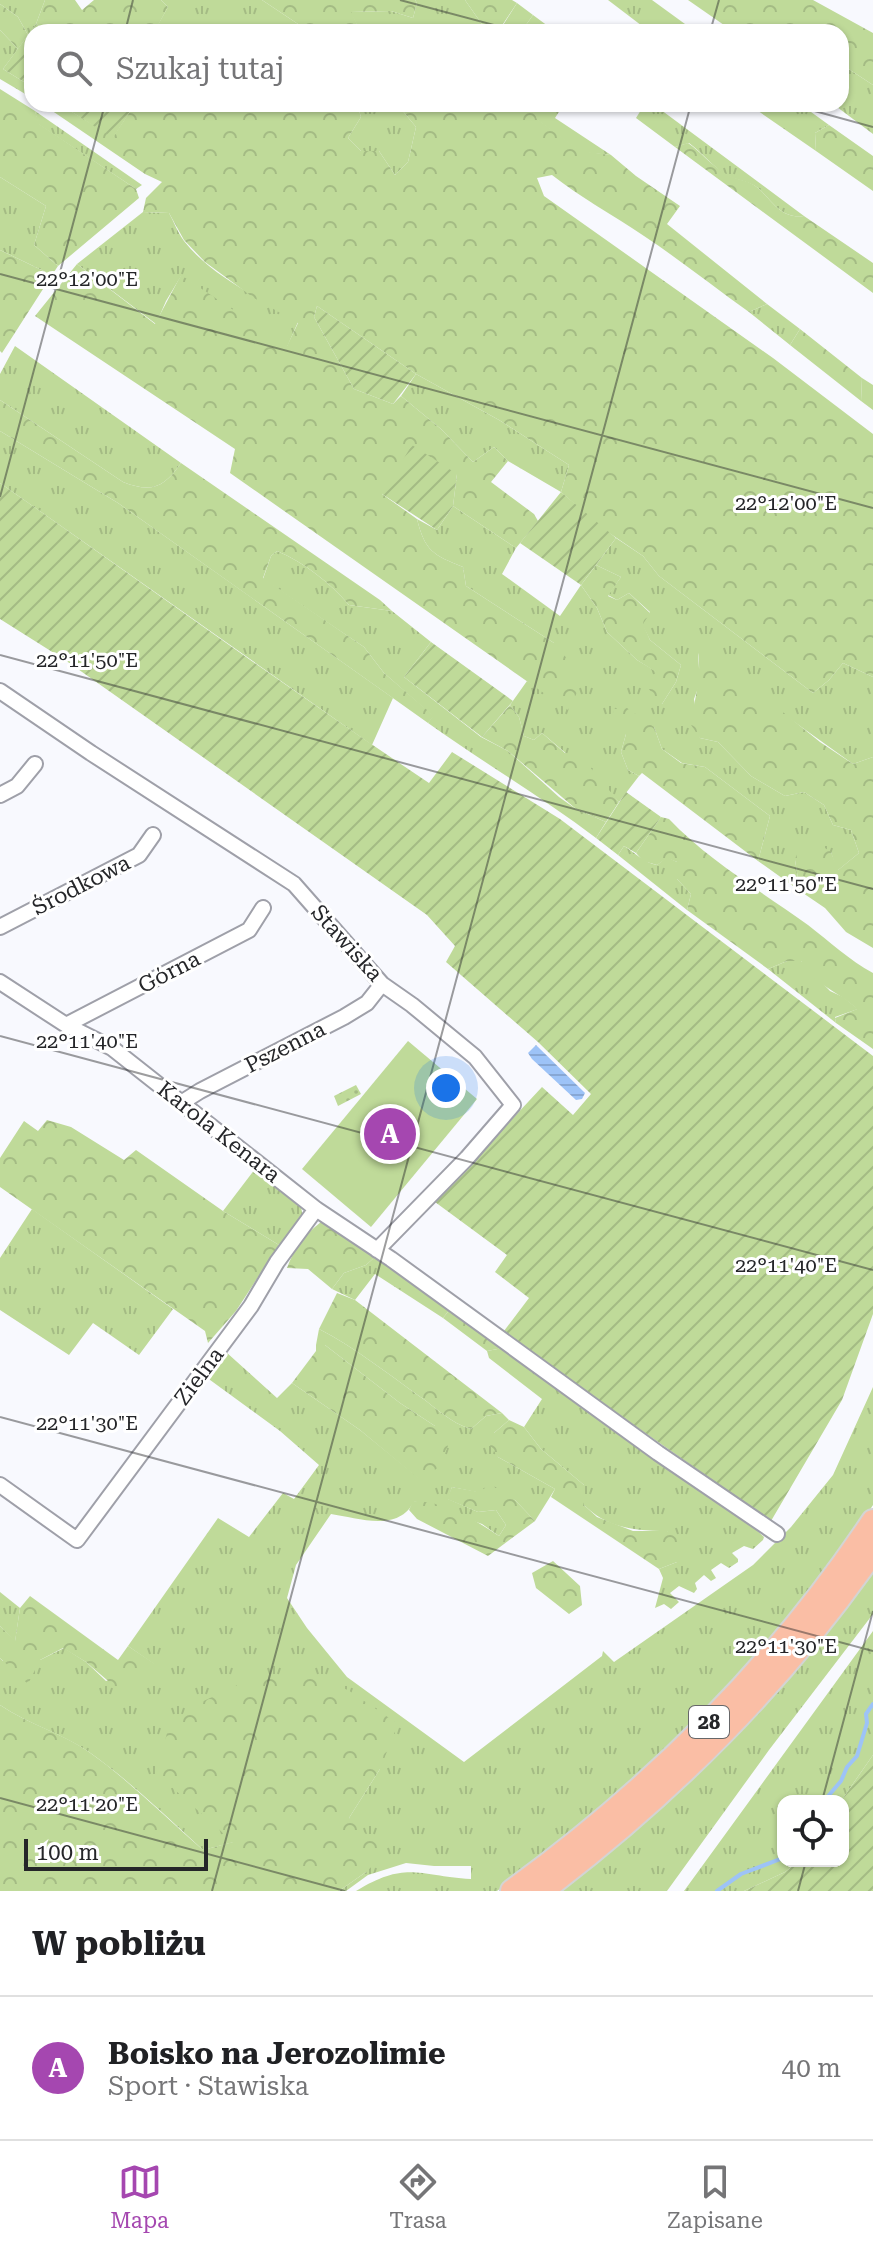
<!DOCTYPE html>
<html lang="pl">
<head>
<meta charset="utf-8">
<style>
	:root { --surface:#fff; --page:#f6f6f6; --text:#202124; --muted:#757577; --line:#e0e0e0; --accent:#a547b0 }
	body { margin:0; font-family:"Roboto Serif",serif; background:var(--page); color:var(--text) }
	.controls { position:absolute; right:24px; bottom:24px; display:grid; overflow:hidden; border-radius:16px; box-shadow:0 2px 6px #0004 }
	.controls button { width:72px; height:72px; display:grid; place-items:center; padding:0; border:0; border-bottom:2px solid var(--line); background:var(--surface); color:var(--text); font:40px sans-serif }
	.scale { position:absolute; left:24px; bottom:20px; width:184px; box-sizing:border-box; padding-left:8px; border:4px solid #252629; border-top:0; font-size:22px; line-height:28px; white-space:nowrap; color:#252629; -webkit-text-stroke:6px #fff; paint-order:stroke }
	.you { position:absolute; left:446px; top:1088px; width:28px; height:28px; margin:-20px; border:6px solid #fff; border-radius:50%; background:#1a73e8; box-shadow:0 0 0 12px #1a73e833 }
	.badge { display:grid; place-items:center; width:52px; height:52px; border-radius:50%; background:var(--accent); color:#fff; font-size:26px; font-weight:700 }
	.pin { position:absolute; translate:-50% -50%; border:4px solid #fff; box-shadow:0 2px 8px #0006 }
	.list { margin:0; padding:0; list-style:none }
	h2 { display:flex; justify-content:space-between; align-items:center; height:104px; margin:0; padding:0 32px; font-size:34px }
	h2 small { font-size:26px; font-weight:400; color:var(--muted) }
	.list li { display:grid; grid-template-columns:52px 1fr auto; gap:24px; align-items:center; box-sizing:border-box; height:144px; padding:0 32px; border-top:2px solid var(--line) }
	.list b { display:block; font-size:30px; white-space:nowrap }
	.list p { margin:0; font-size:26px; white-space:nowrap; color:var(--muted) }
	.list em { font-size:26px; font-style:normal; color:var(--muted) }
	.icon { flex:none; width:44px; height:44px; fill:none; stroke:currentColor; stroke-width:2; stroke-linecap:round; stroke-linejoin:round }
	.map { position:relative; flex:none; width:873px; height:1891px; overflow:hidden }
	.search { position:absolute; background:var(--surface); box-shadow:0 2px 6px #0004; left:24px; right:24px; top:24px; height:88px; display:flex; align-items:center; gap:20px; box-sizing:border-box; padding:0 28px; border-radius:24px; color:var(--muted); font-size:30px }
	.sheet { height:248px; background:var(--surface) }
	nav { display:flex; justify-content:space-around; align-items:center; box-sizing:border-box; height:112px; border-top:2px solid var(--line); background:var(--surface); font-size:22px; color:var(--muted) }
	nav a { display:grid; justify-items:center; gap:4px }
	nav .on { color:var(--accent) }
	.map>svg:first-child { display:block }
	.grass { fill:url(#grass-tufts) }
	.forest { fill:url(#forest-crowns) }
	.park { fill:url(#park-dots) }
	.garden { fill:url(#garden-furrows) }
	.pitch { fill:#bfda99 }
	.water { fill:url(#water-rules) }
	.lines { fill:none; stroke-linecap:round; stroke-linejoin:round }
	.stream { stroke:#9dc3f7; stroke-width:4 }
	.street-casing { stroke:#9fa0a9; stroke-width:18 }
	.primary-casing { stroke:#d3d4d4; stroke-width:26 }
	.street { stroke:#fff; stroke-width:14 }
	.primary { stroke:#fabea5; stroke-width:22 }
	.ticks { fill:none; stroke:#252629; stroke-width:2; stroke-opacity:0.45 }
	.labels { text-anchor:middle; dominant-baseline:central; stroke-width:6; stroke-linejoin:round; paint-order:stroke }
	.shield { fill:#fff; stroke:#666769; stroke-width:2 }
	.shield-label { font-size:20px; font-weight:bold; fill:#252629 }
	.street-label { font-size:22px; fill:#252629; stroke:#fff }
	.ticks-label { font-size:20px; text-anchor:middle; fill:#252629; stroke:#fff; stroke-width:6; stroke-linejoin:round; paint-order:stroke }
</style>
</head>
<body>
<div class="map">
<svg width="873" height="1891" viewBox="0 0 873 1891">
	<defs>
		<pattern id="grass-tufts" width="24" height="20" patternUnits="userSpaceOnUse" patternTransform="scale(2)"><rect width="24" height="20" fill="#bfda99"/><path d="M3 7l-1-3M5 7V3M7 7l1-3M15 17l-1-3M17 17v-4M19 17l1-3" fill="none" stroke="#a4bb84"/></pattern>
		<pattern id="forest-crowns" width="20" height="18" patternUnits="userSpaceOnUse" patternTransform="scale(2)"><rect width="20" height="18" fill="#bfda99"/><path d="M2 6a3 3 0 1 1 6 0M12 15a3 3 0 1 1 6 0" fill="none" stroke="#a4bb84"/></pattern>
		<pattern id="park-dots" width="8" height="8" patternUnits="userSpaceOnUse" patternTransform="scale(2)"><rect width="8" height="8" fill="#bfda99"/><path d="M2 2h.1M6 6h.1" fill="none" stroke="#a4bb84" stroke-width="1.8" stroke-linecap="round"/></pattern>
		<pattern id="garden-furrows" width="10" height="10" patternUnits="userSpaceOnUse" patternTransform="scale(2)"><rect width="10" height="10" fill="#bfda99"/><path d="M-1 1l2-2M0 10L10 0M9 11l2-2" fill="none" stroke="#a4bb84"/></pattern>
		<pattern id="water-rules" width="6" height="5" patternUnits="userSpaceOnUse" patternTransform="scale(2)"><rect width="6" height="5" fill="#9dc3f7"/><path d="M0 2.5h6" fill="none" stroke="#87a7d4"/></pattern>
	</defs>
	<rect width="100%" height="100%" fill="#f8f9fe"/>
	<!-- grass -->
	<path class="grass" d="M0,0H45L36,24L28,35L18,17L0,4Z
		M161,0H262L310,32H159L155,30L168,7Z
		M415,0H465L486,30H500L517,3L533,15L521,32H361L350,12L391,11L413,18L417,3Z
		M608,0H652L696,32H650Z
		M0,30L18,49L3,69L32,87V98L0,79Z
		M841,64L873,85V134L833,104H841Z
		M357,104H397L416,127L408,162L395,175L379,151H361L348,138L361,117Z
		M530,104H564L555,118L611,155L581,152L536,119Z
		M636,104H653L804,216C780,219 773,201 758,188C748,180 733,180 723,173C711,164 701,152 689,143L675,147L636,118L641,110Z
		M748,104H800L829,125L815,133L816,151Z
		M35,111L142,185L136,189L38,124Z
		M0,177L46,206L34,245L58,266L52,275L0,250Z
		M143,212L169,213C174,222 178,233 184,241C213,278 260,297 298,322L287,347L181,276L166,301L156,324L77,264Z
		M767,304L800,329L790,345L749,312Z
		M15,346L181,463C164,488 151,493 123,482L0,400V374Z
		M416,374L499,420L569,465L561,492L508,461L494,447L473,462L441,429L401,396Z
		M862,378L873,385V410L861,401Z
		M0,431L118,503L393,698L372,745L0,483Z
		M453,506L516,548L502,574L560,616L581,585L597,608L607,632L637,660L657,672L662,704L676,682L681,665L650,640L642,624L650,612L629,593L617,600L608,595L621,577L596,565L616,538L643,556L659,576L813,693L829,680L843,663L873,677V757L853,764L698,653L700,683L694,699L700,738L718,742L751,776L785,796L804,792L824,805L833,825L851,830L859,853L837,871L831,852L795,860L800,891L758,861L770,816L705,767L682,763L662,749L654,727L626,734L621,752L628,770L639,776L619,802L601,783L542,733L534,740L524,736L519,717L510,705L527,681L540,689L554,643L466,586L463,567C433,555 425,551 417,519L437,530Z
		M277,551C305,563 329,582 349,605L392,611L431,642L404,677L481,737L508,751L559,797L576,809L606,822L596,838C542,797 484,763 428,723L433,716L384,673L364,647L263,579L271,556Z
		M624,846C637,854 643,862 657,865L667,857L677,862V879L691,894L687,910L618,855Z
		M787,961H801L830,991L843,997L858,1009L835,1017L836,1023L768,969Z
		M255,1169L301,1207L303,1217L279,1245L223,1211Z
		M32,1209L173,1309L139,1355L93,1323L69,1355L0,1310V1258Z
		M376,1256L451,1308L443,1318L375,1274L355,1300L332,1289L344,1273L366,1265Z
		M319,1329C354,1347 387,1373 419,1396C437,1408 450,1423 471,1429L486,1416L502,1413L509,1420L494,1433L498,1457L555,1489L535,1521L515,1500L452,1487L448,1499L478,1512L496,1510L506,1525L499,1536L482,1524L414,1501C399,1533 358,1518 331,1514L296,1565L287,1598L307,1628L347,1677L464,1762L602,1656L603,1651L614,1662L753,1565L791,1527L833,1475L873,1387V1505L848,1543L766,1649L677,1743L594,1817L497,1891H356C407,1860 418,1876 471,1879V1866H434L406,1863L368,1875L346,1891H339L366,1872L349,1818L380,1769L202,1811L234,1842L203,1850C166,1816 130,1781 89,1752C61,1733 28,1724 0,1705V1658L3,1661L40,1660L64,1648L86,1662L106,1681L154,1664L128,1646L218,1518L249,1537L283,1493L294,1499L319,1465L280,1431L206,1377L226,1352L277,1398L292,1383L360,1430L420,1479L435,1426L400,1403L325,1345H316Z
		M503,1348L749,1523L764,1537L763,1540L753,1549L744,1546L732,1553L738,1559V1562L729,1568L721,1563L711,1570L716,1578L711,1581L704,1575L695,1583L697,1589L694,1593L679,1586L670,1593L679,1602L671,1609L664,1604L655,1608L663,1578L659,1569L677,1562L667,1531C635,1531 607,1528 584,1505V1485L541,1449L524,1427L542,1399L489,1358L487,1351Z
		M873,1567V1614L769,1750L667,1891H555Z
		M0,1592L20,1608L15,1642L0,1626Z
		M873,1631V1755L841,1801H783V1861H799L785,1872L744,1891H684Z"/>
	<!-- forest -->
	<path class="forest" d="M45,0H75L82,10L94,0H161L168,7L156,29L159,32H50L36,24Z
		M262,0H415L417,3L413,18L391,11L351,12L361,32H310Z
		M465,0H512L517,3L499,30H486Z
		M688,0H813L873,33V85L841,64V32H734Z
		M0,4L18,17L28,35L18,49L0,30Z
		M533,15L556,32H521Z
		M0,89L35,111L39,124L136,189L139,198L58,266L34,245L46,206L0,177Z
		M46,104H59L113,137L135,104H357L361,117L348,138L361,151H379L395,175L408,162L416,127L397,104H530L537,119L581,151L611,155L636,176L680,206L667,224L767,304L749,312C714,287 680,260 644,236C613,215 581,198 552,175L537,178L544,196L773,358L873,434V677L843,663L829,680L813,693L659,576L643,556L602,528L561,492L569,465L499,420L416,374L317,306L314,317L354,389L393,404L401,396L441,429L473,462L494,447L508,461L491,482L534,514L538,521L516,548L453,506L457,474L382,494L417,519C425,551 433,555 463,567L466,586L554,643L584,679L568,710L230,473L235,449L35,316L77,264L155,324L181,275L287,346L298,323L254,298L205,262L184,240L169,213L143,212L146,198L162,182L145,174L45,106Z
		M829,125L873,156V191L816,151L815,133Z
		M688,143C701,152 710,164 723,172C733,180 748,179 758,188C773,201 780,219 804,216L873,263V293L675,147Z
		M0,250L52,275L2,353L0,351Z
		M800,329L862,378L861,401L790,345Z
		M0,400L123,482C151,493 164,488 181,463L380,600L392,611L349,605C329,582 305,563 277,551L271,556L263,578L364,647L384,673L434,716L428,723L118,503L0,431Z
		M596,565L621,577L608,596L617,600L629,593L650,613L643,624L650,640L681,665L676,682L662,704L648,688L656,672L637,660L607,632L597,608L581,585Z
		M698,652L722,663L820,742L853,764L873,757V948L846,932L825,908L800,891L795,860L798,849L822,846L831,852L838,870L859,853L851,830L833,825L824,805L804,792L785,796L751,776L718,742L700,738L691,725C694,698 702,680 698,652Z
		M510,705L519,717L524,736L534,740L542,733L565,753L579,754L619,802L606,822L576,809L508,751L482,737Z
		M627,708L654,727L662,749L681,763L705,767L770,816L758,861L642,773L639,776L628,770L621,752L626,734L612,717L614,709Z
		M661,817L669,819C709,861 761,891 808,925C830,942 849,960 873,973V1049L836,1023L835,1018L857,1009C838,991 814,985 801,961H787L768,969L687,910L691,894L677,879V862L667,858L657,865L643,861L636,853Z
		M47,1120L71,1127L124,1160L136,1150L223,1211L279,1245L236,1311L208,1343L205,1331L0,1187V1158L24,1121L38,1131Z
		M321,1222L376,1256L366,1265L344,1273L332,1289L308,1269L287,1268C294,1249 305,1234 321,1222Z
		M337,1293L355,1300L502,1413L486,1416L471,1429C450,1423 437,1408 419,1396C387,1373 354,1347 319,1329Z
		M451,1308L503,1348L487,1351L443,1318Z
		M316,1345H325L400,1403L435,1426L448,1446L439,1467L420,1480L360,1430L292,1383L316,1351Z
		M509,1420L524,1427L541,1449L584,1485V1505L597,1517L633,1531H667L684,1543L677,1562L659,1569L551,1497L555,1489L498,1457L488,1442L494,1433Z
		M491,1484L515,1500L535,1521L488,1556L417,1519L409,1510L413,1501C443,1501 474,1519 499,1536L506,1525L496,1510L478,1512L447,1499L452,1487L479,1492Z
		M553,1561L580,1586L582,1605L569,1614L536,1588L532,1573Z
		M30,1596L118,1660L128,1646L155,1664L135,1690L121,1692L86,1662L63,1648L40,1660L28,1684L0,1658V1626L15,1641L20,1608Z
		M304,1674L348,1690L398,1724L380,1769L349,1818L386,1853L366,1872L339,1891H0V1705C28,1724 62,1733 89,1752C130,1781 165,1817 203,1850L233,1842L156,1773L169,1726L191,1707L246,1681Z"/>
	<!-- park -->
	<path class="park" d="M356,1085L361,1094L338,1106L334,1096Z"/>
	<!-- garden -->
	<path class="garden" d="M36,24L50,32H32V87L3,69Z
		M59,104H135L113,138Z
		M317,306L416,374L393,404L354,389L314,317Z
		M412,445L457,474L453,506L437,530L382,494Z
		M0,483C143,583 284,686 429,783L452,752L560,819L873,1056V1314L842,1400L771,1521L588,1393L504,1331L529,1298L495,1272L507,1255L435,1202L542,1087L573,1115L591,1094L538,1042L446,962L455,946L427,915L65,660L0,619Z
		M561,492L616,538L581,585L520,543Z
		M431,642L513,701L482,737L404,677Z
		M626,792L661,817L636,853L624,846L618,855L596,838Z
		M873,1755V1891H744L785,1872L799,1861H843L841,1801Z"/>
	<!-- pitch -->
	<path class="pitch" d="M408,1041L477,1099L371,1227L302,1169Z"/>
	<!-- water -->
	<path class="water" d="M536,1045L585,1093L582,1099L576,1100L532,1059L528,1053Z"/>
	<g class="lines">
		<!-- stream -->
		<path class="stream" d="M824,1801L841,1781L847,1767L857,1756L867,1723L866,1714L873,1704
			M717,1891L741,1874L783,1858"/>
		<!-- street casing -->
		<g class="street-casing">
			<path id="street" d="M0,691L91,753L294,884L382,984L412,1005L475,1057L513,1105L467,1158L377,1250
				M0,795L17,786L35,764
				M0,927L139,855L153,835
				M0,982L66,1025L112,1048L316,1209L391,1259L658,1453L777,1534
				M66,1025L249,930L263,908
				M181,1103L200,1091L344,1017L367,1003L382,984
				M0,1485L77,1540L251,1306L277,1262L316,1209"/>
		</g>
		<!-- primary casing -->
		<g class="primary-casing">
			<path id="primary" d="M512,1891C652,1789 777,1665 873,1521
				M542,1891C669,1795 782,1683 873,1552"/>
		</g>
		<!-- street -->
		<use href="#street" class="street"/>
		<!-- primary -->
		<use href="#primary" class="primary"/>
	</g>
	<!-- ticks -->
	<path class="ticks" d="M400,0L520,32M125,32L133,0M710,32L719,0M789,104L873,127M0,274L873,508M0,497L105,104M0,655L873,889M0,1036L873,1270M0,1417L873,1651M0,1798L345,1891M822,1801L873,1611M212,1891L691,104M798,1891L806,1861"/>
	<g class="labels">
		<!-- shield labels -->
		<rect class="shield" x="689" y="1706" width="40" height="32" rx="6"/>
		<g class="shield-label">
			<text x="709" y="1722">28</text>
		</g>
		<!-- street labels -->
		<g class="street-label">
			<text transform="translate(81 885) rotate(-27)">Środkowa</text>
			<text transform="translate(347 943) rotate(48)">Stawiska</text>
			<text transform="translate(169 972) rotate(-27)">Górna</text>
			<text transform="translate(285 1047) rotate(-27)">Pszenna</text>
			<text transform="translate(219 1132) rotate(38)">Karola Kenara</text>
			<text transform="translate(199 1376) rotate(-53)">Zielna</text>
		</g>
	</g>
	<g class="ticks-label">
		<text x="87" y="286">22°12'00"E</text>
		<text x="786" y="510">22°12'00"E</text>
		<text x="87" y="667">22°11'50"E</text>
		<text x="786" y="891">22°11'50"E</text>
		<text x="87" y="1048">22°11'40"E</text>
		<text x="786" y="1272">22°11'40"E</text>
		<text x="87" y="1430">22°11'30"E</text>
		<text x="786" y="1653">22°11'30"E</text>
		<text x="87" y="1811">22°11'20"E</text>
	</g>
</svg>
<div class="controls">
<button><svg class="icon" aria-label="locate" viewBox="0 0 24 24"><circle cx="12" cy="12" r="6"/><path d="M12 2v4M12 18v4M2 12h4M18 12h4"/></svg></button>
</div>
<div class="scale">100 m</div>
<div class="you"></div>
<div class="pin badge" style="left:390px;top:1134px">A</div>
<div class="search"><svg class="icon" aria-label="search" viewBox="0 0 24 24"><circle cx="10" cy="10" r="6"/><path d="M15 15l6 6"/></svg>Szukaj tutaj</div>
</div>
<section class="sheet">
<h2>W pobliżu<small></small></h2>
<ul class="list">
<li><span class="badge">A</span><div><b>Boisko na Jerozolimie</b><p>Sport · Stawiska</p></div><em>40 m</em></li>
</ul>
</section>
<nav>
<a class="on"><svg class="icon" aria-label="map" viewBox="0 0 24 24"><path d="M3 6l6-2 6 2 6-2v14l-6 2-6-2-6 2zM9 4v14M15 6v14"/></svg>Mapa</a>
<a><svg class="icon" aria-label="directions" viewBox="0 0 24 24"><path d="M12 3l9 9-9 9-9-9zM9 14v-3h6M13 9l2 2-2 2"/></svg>Trasa</a>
<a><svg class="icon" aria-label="saved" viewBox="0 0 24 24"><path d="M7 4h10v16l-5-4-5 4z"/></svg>Zapisane</a>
</nav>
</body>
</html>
